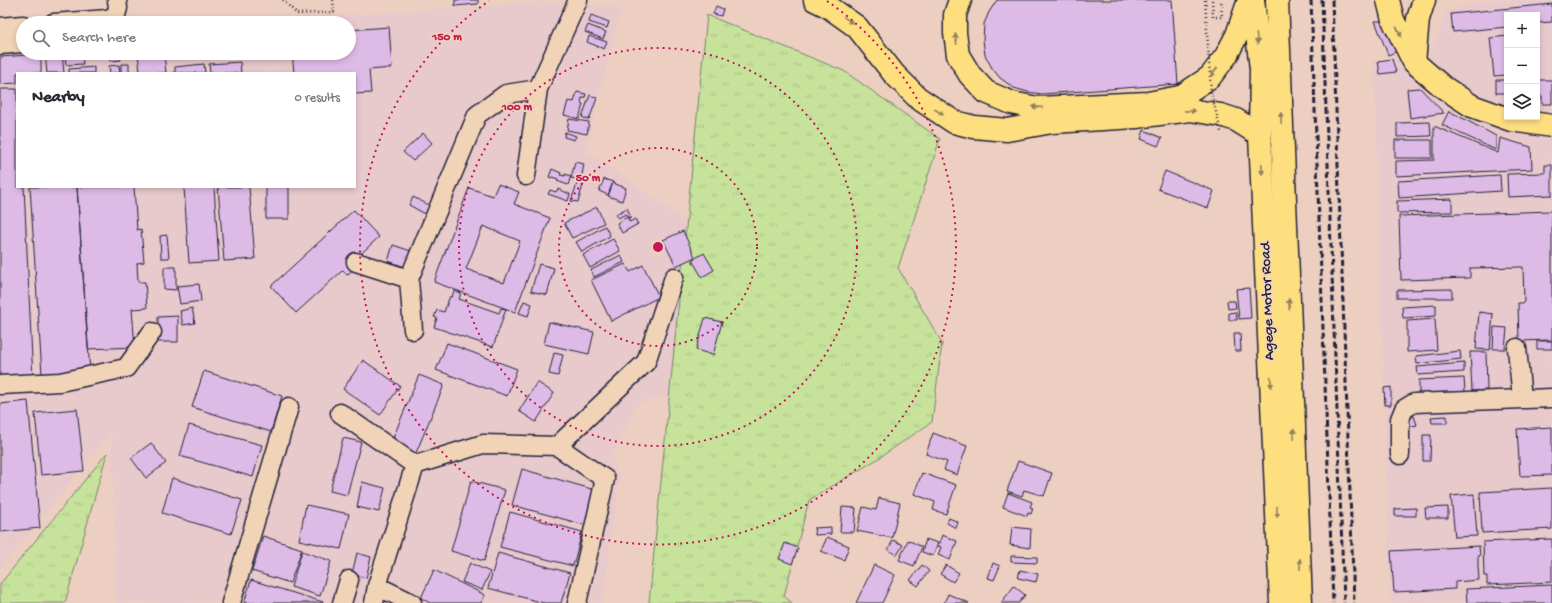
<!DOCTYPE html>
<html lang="en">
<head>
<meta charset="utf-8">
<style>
	:root { --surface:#fff; --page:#f7f7f7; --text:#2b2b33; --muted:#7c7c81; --line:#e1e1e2 }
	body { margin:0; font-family:"Gochi Hand",sans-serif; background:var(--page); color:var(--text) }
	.controls { position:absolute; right:12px; top:12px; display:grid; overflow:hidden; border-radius:0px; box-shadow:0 2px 6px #0003 }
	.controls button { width:36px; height:36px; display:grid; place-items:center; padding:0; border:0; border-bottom:1px solid var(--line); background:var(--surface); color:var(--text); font:20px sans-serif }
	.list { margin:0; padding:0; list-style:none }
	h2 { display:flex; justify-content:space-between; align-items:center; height:52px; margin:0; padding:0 16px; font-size:17px }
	h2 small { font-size:13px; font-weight:400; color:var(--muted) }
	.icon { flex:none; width:22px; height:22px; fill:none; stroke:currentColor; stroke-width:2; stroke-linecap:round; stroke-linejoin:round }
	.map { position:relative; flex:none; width:1552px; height:603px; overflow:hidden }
	.search { position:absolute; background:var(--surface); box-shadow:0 2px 6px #0003; left:16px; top:16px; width:340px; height:44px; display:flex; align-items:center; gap:10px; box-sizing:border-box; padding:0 14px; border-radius:22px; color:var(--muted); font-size:15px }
	.panel { position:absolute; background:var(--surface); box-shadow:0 2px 6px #0003; left:16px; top:72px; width:340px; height:116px; border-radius:0px }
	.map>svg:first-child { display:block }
	.built { fill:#e8c9cc; fill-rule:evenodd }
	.grass { fill:url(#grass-tufts); stroke:#74826b }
	.building { fill:#debbe7; stroke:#22223b; fill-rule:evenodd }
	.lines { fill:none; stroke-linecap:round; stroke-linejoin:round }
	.minor-casing { stroke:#22223b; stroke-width:21 }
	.major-casing { stroke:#22223b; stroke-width:25 }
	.highway-casing { stroke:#22223b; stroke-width:25 }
	.path { stroke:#22223b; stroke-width:2.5; stroke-dasharray:1 3; stroke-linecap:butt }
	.minor { stroke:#f1d4b7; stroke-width:18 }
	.major { stroke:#fedf80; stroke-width:22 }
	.highway { stroke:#fedf80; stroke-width:22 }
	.rail { stroke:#22223b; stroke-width:3; stroke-dasharray:6 3; stroke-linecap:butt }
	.path-bridge { stroke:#22223b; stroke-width:2.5; stroke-dasharray:1 3; stroke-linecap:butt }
	.oneway { fill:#90805e }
	.ring { fill:none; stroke:#c2185b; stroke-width:2; stroke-dasharray:2 4 }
	.labels { text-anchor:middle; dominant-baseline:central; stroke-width:3.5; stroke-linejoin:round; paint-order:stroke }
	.street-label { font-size:15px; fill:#22223b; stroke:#f1d4b7 }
	.centre { fill:#c2185b; stroke:#f1d4b7; stroke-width:2 }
	.ring-label { font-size:12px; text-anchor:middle; font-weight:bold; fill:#c2185b; stroke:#f1d4b7; stroke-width:3.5; stroke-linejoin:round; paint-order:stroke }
</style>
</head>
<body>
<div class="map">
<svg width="1552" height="603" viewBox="0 0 1552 603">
	<defs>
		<pattern id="grass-tufts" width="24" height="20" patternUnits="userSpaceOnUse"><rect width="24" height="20" fill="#c7e39b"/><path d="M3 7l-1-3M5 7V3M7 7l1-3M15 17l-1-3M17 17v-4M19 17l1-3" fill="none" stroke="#abc286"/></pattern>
	</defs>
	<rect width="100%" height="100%" fill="#edcfc1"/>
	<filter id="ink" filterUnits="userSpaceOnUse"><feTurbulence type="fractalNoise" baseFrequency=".025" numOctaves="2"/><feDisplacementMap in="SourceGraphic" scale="8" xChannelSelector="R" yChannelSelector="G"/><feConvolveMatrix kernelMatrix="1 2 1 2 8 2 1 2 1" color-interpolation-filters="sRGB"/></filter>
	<g filter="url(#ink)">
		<!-- built -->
		<path class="built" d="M1487,0H1552V603H1390L1374,60L1430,57L1446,11ZM1507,15H1537V117H1507Z
			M548,2L621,8L585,153L597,158L707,236L677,394L637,403L611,457L620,477L602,603H117L111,433L0,568V38L23,36V53H349V23H227ZM17,73H355V187H17Z"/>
		<!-- grass -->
		<path class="grass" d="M707,15L844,71L940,139L898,268L942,343L932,422L876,460L809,500L784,596L792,603H649Z
			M107,453L65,603H0V584Z"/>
		<!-- building -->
		<path class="building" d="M455,0H478V4L455,6Z
			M997,0H1172L1178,84L1042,94L1028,92L1014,88L1000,78L992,68L985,55L983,40L984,24L989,12Z
			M1552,4V22L1537,23V15H1507V27L1453,32L1451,14Z
			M716,6L723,9L721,16L713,14Z
			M591,15L609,22L607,28L589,22Z
			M1375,21H1385L1398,51L1388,55Z
			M588,25L606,32L603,39L585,32Z
			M389,27L392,68L369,70L371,93L355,94V73H294L292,53H349V30Z
			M589,36L607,42L604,49L587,42Z
			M1507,36V75L1494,76L1490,38Z
			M62,53L64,73H47L45,54Z
			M110,53H120L121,60L111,61Z
			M138,53H164L166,73H140Z
			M174,53H200V56L174,57Z
			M207,53H239V55L207,57Z
			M41,54V73H17V83L0,84V57Z
			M82,55L83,64L66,65L65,56Z
			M1392,59L1396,72L1380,74L1378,61Z
			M240,62L241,73H210L209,64Z
			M121,64H129V73H121Z
			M204,64L205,73H175V67Z
			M119,65L120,73H110L109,66Z
			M94,67V73H69V69Z
			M1496,80H1507V93H1496Z
			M1537,80H1552V104H1542V96H1537Z
			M1420,88L1444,113L1410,118L1407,89Z
			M0,89H17V187H24L33,380L0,381Z
			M577,92L586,94L585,98H582L581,103L583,104L579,119L564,115L568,101L574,102Z
			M590,95L597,98L589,120L582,117Z
			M1449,111L1496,136V150L1442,125Z
			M569,119L589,122L587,134L567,130Z
			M1430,122L1431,136L1397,137V123Z
			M1434,126L1498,153L1500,138L1531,147L1532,169L1396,176V161L1434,160Z
			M1144,130L1162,138L1158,146L1141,139Z
			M565,132L576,136L574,140L564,137Z
			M423,133L432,143L413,161L403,152Z
			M1395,140H1432V158H1395Z
			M575,162L584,164L581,180L571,178Z
			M1545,165H1552V195L1508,197L1507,174L1545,173Z
			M552,169L561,173L560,175L565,176V174L571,176L568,185L557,181L558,179L552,177L551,178L549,177Z
			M1165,171L1214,191L1208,208L1158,189Z
			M1500,175L1501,191L1399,198L1398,181Z
			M604,179L613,182L608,195L599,191Z
			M578,181L584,182L578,202L571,201Z
			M613,183L626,188L622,201L608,196Z
			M498,184L519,192L514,204L550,218L515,312L434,282L469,188L493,196ZM483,226L520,241L504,283L466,269Z
			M30,187H77L90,372L42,375Z
			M77,187H134L137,230L141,229L144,262L137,263L138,282H145L147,308L132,309L135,347L88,349Z
			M184,187H214L219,261L189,263Z
			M218,187H249L255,259L224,261Z
			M266,187H289V219H266Z
			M558,189L570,194L568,201L548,194L550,190L556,192Z
			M413,197L431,206L427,215L409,205Z
			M1452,199V212L1397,213V201Z
			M597,207L604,223L572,238L564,223Z
			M627,208L631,217L628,218L626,214L618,218L616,214Z
			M354,210L379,237L352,262L356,267L347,275L343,270L296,313L271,286Z
			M1552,211V340L1519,341L1518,303H1524L1523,267L1470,268V278L1401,280L1399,216Z
			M627,217L630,222L635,219L638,224L622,233L617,223Z
			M605,226L610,236L582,252L576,242Z
			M683,231L695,257L676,266L663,240Z
			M167,235L169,258H161L160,236Z
			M613,239L620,251L590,268L583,255Z
			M393,245L411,251L405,267L388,261Z
			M704,253L714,270L702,277L692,260Z
			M621,255L624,262L594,277L591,270Z
			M539,264L554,268L547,295L531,291Z
			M625,264L630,272L643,265L659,297L611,321L591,280Z
			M164,267H176V290L164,289Z
			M199,284L201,301L180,304L177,286Z
			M1249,288L1251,318L1239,319L1236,289Z
			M1452,289V298H1397V290Z
			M454,291L461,293L459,299L499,313L501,308L506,309L493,347L434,327L437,318L434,317L437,310L444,312L450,296L452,297Z
			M524,301L532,304L528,316L519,313Z
			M1227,301H1235L1236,308L1228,309Z
			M1436,305V316L1403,318L1402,307Z
			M192,308L195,323L183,325L180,311Z
			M1236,312L1237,320H1229V313Z
			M1479,312L1493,314L1490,350L1476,349Z
			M178,316V342H158V317Z
			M705,318L722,322L713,355L696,350Z
			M1435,319L1437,350L1407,352V321Z
			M549,322L594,332L589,354L544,344Z
			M1494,327L1507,328L1505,349H1493Z
			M1234,333H1240L1241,351H1235Z
			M1537,341H1552V349H1537Z
			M447,343L517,369L507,396L436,370Z
			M1460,351L1461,359L1417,364L1416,356Z
			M1470,352H1486L1487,390L1472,391Z
			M554,353L563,355L558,376L549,374Z
			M363,360L400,386L380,415L343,389Z
			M1464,363V372L1418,375L1417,367Z
			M204,371L282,396L271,432L192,407Z
			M419,375L444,385L416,453L391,443Z
			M1464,378L1465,392L1419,394V380Z
			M537,382L554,393L536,422L519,411Z
			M1391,387V405H1385L1384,388Z
			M28,401L40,528L0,532V404Z
			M77,409L84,471L41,475L35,413Z
			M1414,416L1417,425L1408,427L1406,418Z
			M1447,416V423H1432L1431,417Z
			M189,425L262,445L253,477L180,456Z
			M1552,427V475L1520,476L1517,429Z
			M933,433L967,446L957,475L944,470L947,462L926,454Z
			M1423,435H1431L1430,461H1423Z
			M343,438L361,442L347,495L330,491Z
			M151,443L166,463L146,478L131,458Z
			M1018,461L1052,473L1044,496L1024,490L1022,496L1007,491Z
			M522,469L595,490L585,525L512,505Z
			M922,473L956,485L946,514L933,510L935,502L914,494Z
			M172,478L242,500L231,534L162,513Z
			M471,481L505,490L484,561L451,551Z
			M362,482L385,488L379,512L357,507Z
			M1552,488V529L1482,533L1480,492Z
			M1008,493L1032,502L1030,507L1033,508L1031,514L1028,513L1027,516L1003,507Z
			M1474,494L1477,536L1455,537L1451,496Z
			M879,498L900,503L892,538L857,531L863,507L876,510Z
			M306,505L349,514L341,549L299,540Z
			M842,507L856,508L854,532H840Z
			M1448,507V518H1426L1425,508Z
			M1416,508V516H1395V509Z
			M510,512L582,532L573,566L500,547Z
			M949,518L958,522L956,528L947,523Z
			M831,527V534L815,535L814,528Z
			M1012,527L1031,529L1030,548L1010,545Z
			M942,535L957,541L950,560L938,555L941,547L938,546Z
			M263,536L302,549L290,583L252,571Z
			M827,537L849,546L844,560L821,551Z
			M926,539L938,543L933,556L922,552Z
			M1552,539V582L1487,585V576H1484L1483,542Z
			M893,540L903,545L897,555L888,550Z
			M908,540L922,547L914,566L899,560Z
			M785,543L798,548L792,564L779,559Z
			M1479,546L1480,556H1478V566L1479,580L1455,582V589L1394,592L1391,551Z
			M302,551L331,561L320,596L291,587Z
			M357,553L371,557L366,578L352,574Z
			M498,553L570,573L561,603H544L488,588Z
			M1011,556L1037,557V563L1011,562Z
			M470,563L490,572L482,590L462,582Z
			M993,563L1000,566L994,580L988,578Z
			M874,565L895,575L882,603H856Z
			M922,565L929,571L918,586L910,580Z
			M946,565L959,573L953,582L940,574Z
			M434,570L485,595L481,603H430L421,598Z
			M1020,570L1038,574L1036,582L1018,578Z
			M251,580L323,602V603H244Z
			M1552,585V603H1467L1466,589Z
			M1014,586L1025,595L1019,603H1001Z
			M948,594L969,603H944Z"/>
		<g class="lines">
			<!-- minor casing -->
			<g class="minor-casing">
				<path id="minor" d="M53,23L108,19L116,15L118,8L117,0
					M0,27L23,25
					M0,45L23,43
					M526,176L538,89
					M356,262L409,279
					M413,330L409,279L477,115L506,94L538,89L578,0
					M1517,348L1522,399
					M0,385L60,382L126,368L152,332
					M340,413L415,465
					M557,446L646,362L674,277
					M1400,455V419L1404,409L1414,403L1552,398
					M377,586L412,603
					M231,603L289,407
					M342,603L349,580
					M374,603L377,586L415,465L483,444L557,446L605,479L577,603"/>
			</g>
			<!-- major casing -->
			<g class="major-casing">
				<path id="major" d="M815,0L829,7L857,27L894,74L918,98L954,122L974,127L1007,130L1052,122L1136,117L1190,110L1221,115L1236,120L1260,135
					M1388,0L1393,20L1414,62L1443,87L1472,106L1511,120L1552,126
					M1414,62L1418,19L1424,0"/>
			</g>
			<!-- highway casing -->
			<g class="highway-casing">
				<path id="highway" d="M960,0L955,15V33L958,55L970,75L986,92L1012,103L1037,108L1148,103L1180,97L1210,77L1226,56L1237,35L1249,0
					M1253,0L1261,69L1260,135L1281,603
					M1277,0L1301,603"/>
			</g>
			<!-- path -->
			<path class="path" d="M283,0L297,14L334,12L333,0
				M1212,0L1213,17H1222L1221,0"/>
			<!-- minor -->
			<use href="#minor" class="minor"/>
			<!-- major -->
			<use href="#major" class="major"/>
			<!-- highway -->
			<use href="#highway" class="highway"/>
			<!-- rail -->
			<path class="rail" d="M1311,0L1333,603
				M1322,0L1344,603
				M1332,0L1354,603"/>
			<!-- path-bridge -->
			<path class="path-bridge" d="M1205,0L1211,92L1221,132"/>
		</g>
		<!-- one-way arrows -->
		<defs><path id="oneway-solid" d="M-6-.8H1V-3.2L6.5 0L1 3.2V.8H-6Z"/></defs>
		<g class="oneway">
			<use href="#oneway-solid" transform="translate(848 20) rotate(36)"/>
			<use href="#oneway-solid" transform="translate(1399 32) rotate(63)"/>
			<use href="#oneway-solid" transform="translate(956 39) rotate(-97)"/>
			<use href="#oneway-solid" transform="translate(1257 39) rotate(84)"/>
			<use href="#oneway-solid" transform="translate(1214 72) rotate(127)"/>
			<use href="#oneway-solid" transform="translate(1037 107) rotate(-175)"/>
			<use href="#oneway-solid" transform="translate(1190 111) rotate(1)"/>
			<use href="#oneway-solid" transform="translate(939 112) rotate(33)"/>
			<use href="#oneway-solid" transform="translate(1281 118) rotate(-92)"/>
			<use href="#oneway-solid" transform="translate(1262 169) rotate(87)"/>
			<use href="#oneway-solid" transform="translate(1289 304) rotate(-92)"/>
			<use href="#oneway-solid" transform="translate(1271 382) rotate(88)"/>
			<use href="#oneway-solid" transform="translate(1294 434) rotate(-92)"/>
			<use href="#oneway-solid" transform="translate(1277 512) rotate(88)"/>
			<use href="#oneway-solid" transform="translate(1300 564) rotate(-92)"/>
		</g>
	</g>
	<!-- distance rings -->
	<g class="ring">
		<circle cx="658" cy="247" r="99"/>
		<circle cx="658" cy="247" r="199"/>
		<path d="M827 1A298 298 0 1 1 489 1"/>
	</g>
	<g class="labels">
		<!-- street labels -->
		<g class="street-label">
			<text transform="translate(1268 301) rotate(-92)">Agege Motor Road</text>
		</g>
	</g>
	<circle cx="658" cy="247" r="6" class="centre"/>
	<g class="ring-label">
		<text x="447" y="40">150 m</text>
		<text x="517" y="110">100 m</text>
		<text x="588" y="181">50 m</text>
	</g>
</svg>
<div class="controls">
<button>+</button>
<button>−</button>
<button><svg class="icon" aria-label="layers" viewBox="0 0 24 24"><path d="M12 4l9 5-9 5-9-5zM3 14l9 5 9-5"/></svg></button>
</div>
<div class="search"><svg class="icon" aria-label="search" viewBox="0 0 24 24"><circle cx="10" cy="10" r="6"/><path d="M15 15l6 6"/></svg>Search here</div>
<section class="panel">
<h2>Nearby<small>0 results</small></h2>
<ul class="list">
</ul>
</section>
</div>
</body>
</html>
